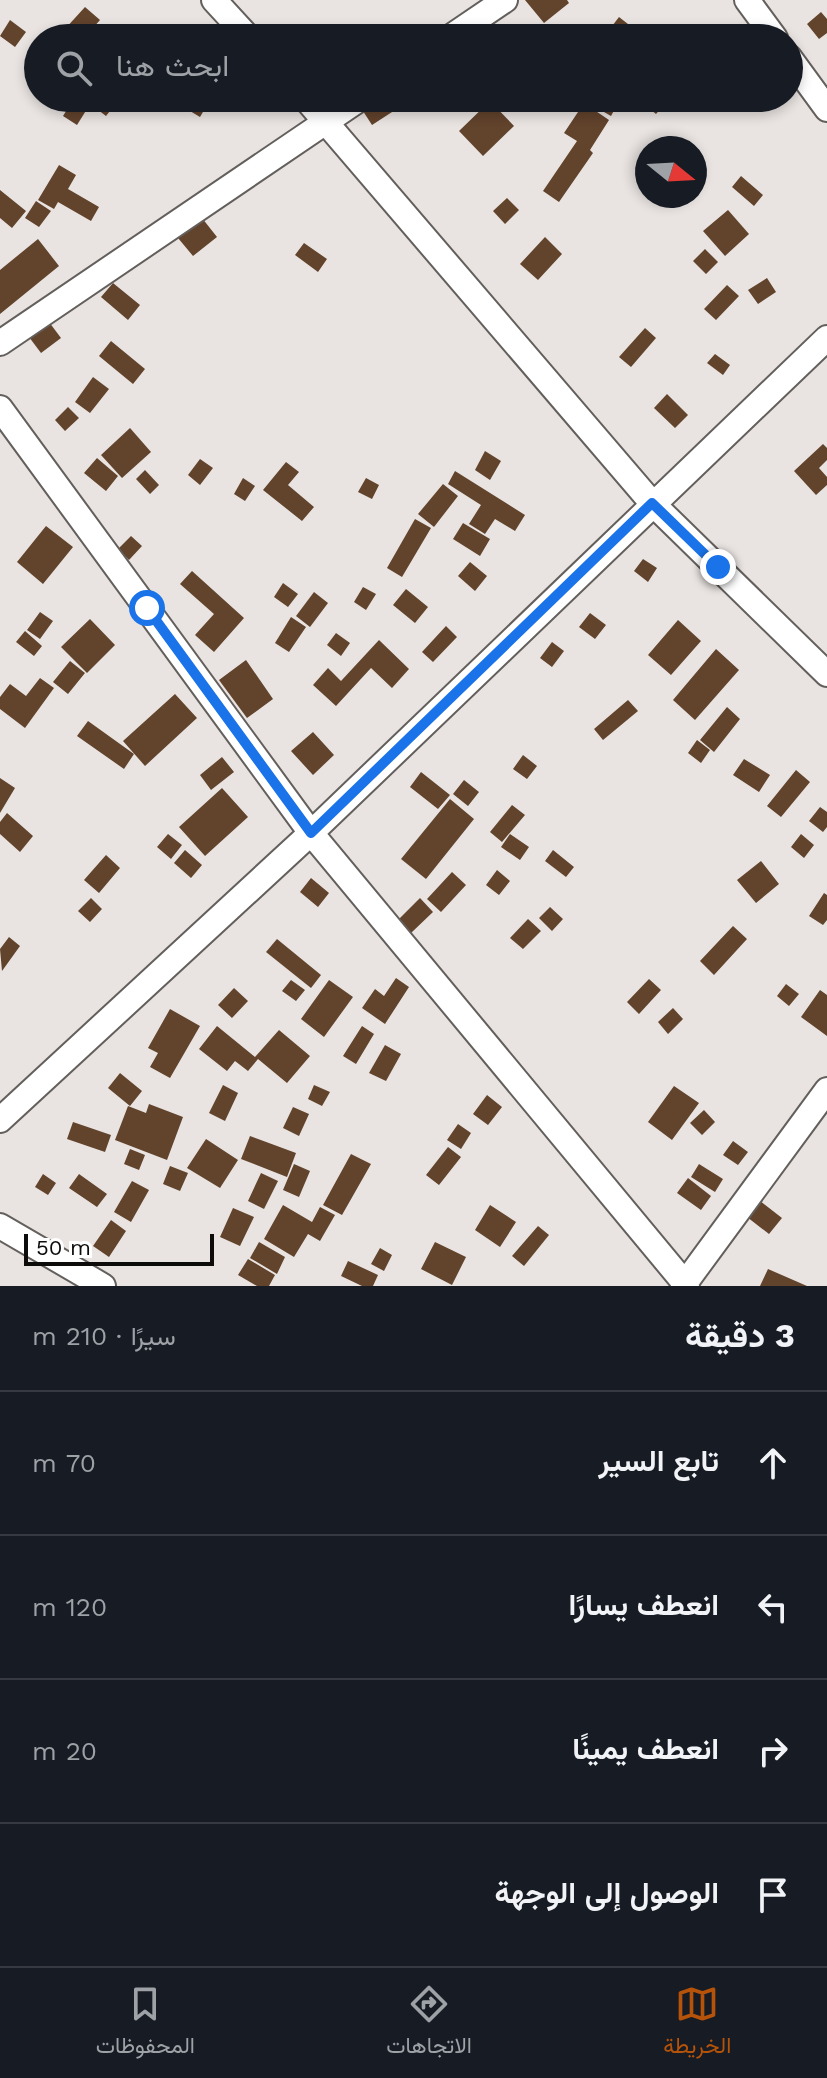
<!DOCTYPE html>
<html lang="ar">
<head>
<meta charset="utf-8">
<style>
	:root { --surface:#171b24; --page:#20242c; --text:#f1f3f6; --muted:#9ea1a6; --line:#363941; --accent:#b45309 }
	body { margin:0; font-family:"Work Sans",Vazirmatn,sans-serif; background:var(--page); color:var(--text); direction:rtl }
	.compass { position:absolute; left:635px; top:136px; width:72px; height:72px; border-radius:50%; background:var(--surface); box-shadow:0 4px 12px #0003; rotate:108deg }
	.scale { position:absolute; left:24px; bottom:20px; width:190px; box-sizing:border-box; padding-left:8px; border:4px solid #0e0c0b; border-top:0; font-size:22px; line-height:28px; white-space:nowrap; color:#0e0c0b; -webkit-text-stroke:6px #fff; paint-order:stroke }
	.stop { position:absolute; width:24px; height:24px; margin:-18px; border:6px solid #1a73e8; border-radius:50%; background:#fff }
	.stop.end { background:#1a73e8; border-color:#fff; box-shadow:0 2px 8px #0008 }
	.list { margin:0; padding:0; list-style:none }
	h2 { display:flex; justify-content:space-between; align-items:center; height:104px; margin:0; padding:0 32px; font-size:34px }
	h2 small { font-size:26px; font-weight:400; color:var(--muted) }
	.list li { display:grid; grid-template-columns:52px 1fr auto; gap:24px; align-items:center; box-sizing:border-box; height:144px; padding:0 32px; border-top:2px solid var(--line) }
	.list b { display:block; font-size:30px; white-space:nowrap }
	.list em { font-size:26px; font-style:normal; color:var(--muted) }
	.icon { flex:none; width:44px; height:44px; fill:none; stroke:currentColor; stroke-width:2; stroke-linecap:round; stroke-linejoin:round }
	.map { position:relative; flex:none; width:827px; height:1286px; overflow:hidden; direction:ltr }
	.search { position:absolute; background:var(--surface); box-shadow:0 4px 12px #0003; left:24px; right:24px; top:24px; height:88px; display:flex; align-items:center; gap:20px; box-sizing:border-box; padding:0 28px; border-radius:44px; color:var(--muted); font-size:30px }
	.sheet { height:680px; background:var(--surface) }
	nav { display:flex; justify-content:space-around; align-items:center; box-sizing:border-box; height:112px; border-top:2px solid var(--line); background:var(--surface); font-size:22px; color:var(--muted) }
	nav a { display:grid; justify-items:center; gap:4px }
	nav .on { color:var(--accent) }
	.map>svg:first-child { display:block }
	.building { fill:#62432c }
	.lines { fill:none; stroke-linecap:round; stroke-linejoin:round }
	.street-casing { stroke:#635f5c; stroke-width:28 }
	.street { stroke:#fff; stroke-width:24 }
	.route { stroke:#1a73e8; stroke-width:10 }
</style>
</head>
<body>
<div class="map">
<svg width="827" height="1286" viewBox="0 0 827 1286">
	<rect width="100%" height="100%" fill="#e9e4e1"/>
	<!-- building -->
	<path class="building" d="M525,0H567L569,3L544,23Z
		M85,7L100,20L84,38H73L64,30Z
		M821,12L827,19V33L819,39L807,24Z
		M619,17L642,35L640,38H611L606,34Z
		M10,20L26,32L15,47L0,36Z
		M94,98H112L117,102L106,116L89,103Z
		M191,98L210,100L200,117L185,108Z
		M375,98H408L409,101L372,125L361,108Z
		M603,98H609L618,103L611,116L597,108Z
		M637,98H670L656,114Z
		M73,100L87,109L77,125L63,116Z
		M490,101L514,126L483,156L459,131Z
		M584,103L609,120L590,150L593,153L559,202L543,191L577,141L564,133Z
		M59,165L76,175L68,189L99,207L91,221L58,202L54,209L38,200Z
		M741,176L763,195L754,206L732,187Z
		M0,190L26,211L12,228L0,218Z
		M507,198L519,210L505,224L493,211Z
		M36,201L51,211L39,227L25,218Z
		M728,210L749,234L725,256L703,231Z
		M202,218L217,237L193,256L178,238Z
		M545,237L562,254L538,280L520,264Z
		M38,239L59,266L0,314V270Z
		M304,243L327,259L318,272L295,255Z
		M705,249L718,262L706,274L693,261Z
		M767,278L776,292L758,304L748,290Z
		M113,283L140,305L128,320L101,297Z
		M727,285L739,296L716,320L704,309Z
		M49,322L61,338L41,353L29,337Z
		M645,328L656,338L631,367L619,357Z
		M111,341L145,369L133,384L99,356Z
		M715,354L730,365L723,375L707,363Z
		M93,377L109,389L90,413L75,402Z
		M667,394L688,415L675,428L654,408Z
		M68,407L79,418L65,431L55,420Z
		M130,428L151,452L122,478L101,455Z
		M823,444L827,448V460L819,468L827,477V485L816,495L794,471Z
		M485,451L501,461L490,480L475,470Z
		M97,458L118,476L106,491L84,473Z
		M200,459L213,468L200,485L188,475Z
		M286,462L299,472L288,485L314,507L302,521L263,490Z
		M145,470L159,485L150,494L136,479Z
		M455,471L525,515L515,531L495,519L485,534L469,524L481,505L448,484Z
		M243,478L255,486L245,501L234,494Z
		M366,478L379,485L372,499L358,492Z
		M443,484L458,496L434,527L418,514Z
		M415,519L431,528L402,577L387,568Z
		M463,523L490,539L480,556L453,539Z
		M46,526L73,547L43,584L17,562Z
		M131,536L142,546L129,560L118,549Z
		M643,559L657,568L648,582L634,571Z
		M470,562L487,576L475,591L458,576Z
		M192,571L244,618L214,652L195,635L214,614L180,584Z
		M283,583L298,594L288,607L274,597Z
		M363,587L376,594L366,610L354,602Z
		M406,589L428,607L415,623L393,605Z
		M314,592L328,603L310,627L296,616Z
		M40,612L53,621L40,639L27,630Z
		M590,613L606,625L595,639L579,627Z
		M291,617L306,627L289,652L275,643Z
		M90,619L115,645L87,673L61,647Z
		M678,620L701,641L671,675L648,655Z
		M446,626L457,637L433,662L422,652Z
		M25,631L42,646L34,656L16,642Z
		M336,633L350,643L341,656L327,645Z
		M379,640L409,669L392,688L371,668L336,706L313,685L328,668L341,681Z
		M552,642L564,651L552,667L540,658Z
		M716,649L739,670L695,720L673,700Z
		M246,660L273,699L247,718L219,680Z
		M70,661L85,673L68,694L53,682Z
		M40,678L54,688L25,728L0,709V697L10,684L26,696Z
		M175,694L197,718L145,766L123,741Z
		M628,700L638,711L603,740L594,729Z
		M727,707L740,719L714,752L700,740Z
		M88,721L134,754L124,769L77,736Z
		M313,732L334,755L313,775L291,751Z
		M697,740L710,750L701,763L688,753Z
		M523,755L537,766L527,779L513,769Z
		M222,757L234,772L211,790L200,775Z
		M744,759L770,775L759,792L733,775Z
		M796,770L810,782L781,817L767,806Z
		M421,772L450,795L438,809L410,787Z
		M0,778L15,788L0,813Z
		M464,780L479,792L468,806L453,794Z
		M222,788L248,817L205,856L179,827Z
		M450,799L474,819L426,879L401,859Z
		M512,805L525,815L502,842L490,832Z
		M820,807L827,812V827L823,832L809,821Z
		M7,813L33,836L20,852L0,834V822Z
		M168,834L182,845L171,859L157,847Z
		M510,834L529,847L520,860L501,847Z
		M801,834L814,845L804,858L791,847Z
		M185,850L202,865L191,878L174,863Z
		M553,850L574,867L566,877L545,861Z
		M106,855L120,868L99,893L84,880Z
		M761,861L779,884L756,903L737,880Z
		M497,870L510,881L499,895L486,885Z
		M452,872L466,885L441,912L427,899Z
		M311,878L329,893L318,907L300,892Z
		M824,893L827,895V920L823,925L809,916Z
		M91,898L102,909L90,922L78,911Z
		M420,898L433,912L411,933L398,920Z
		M550,907L563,919L552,931L539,918Z
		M528,919L541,931L523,949L510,938Z
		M733,926L747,939L714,975L700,961Z
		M9,937L20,946L2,971L0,949Z
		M277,939L321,975L311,988L266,952Z
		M396,978L409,987L385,1024L362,1008L375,989L384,996Z
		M649,979L661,990L639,1014L627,1002Z
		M291,980L305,990L296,1001L282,991Z
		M329,980L353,997L324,1037L301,1019Z
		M786,984L799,994L789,1006L777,996Z
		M234,988L248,1001L232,1018L218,1005Z
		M820,990L827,995V1036L801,1017Z
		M673,1008L683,1019L668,1034L658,1022Z
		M170,1009L200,1026L170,1078L150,1067L158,1053L148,1048Z
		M217,1026L255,1057L279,1030L310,1056L287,1083L258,1059L248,1071L235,1061L227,1071L199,1049Z
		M362,1026L374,1034L356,1064L343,1056Z
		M385,1045L401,1054L386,1081L369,1073Z
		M120,1073L142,1091L130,1106L108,1088Z
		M223,1085L238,1093L225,1121L209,1113Z
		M314,1085L330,1092L322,1106L308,1099Z
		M674,1086L699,1103L672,1140L648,1122Z
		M487,1095L502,1107L488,1125L473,1114Z
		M149,1104L183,1117L167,1160L115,1140L128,1106L146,1113Z
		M293,1107L309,1114L299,1136L283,1128Z
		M704,1110L715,1122L702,1135L690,1123Z
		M73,1122L111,1135L105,1152L67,1139Z
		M458,1124L471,1133L461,1149L447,1140Z
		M250,1136L296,1153L287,1177L241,1159Z
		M206,1139L238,1160L220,1188L187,1168Z
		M733,1141L748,1152L738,1165L723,1155Z
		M448,1147L461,1157L439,1185L426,1175Z
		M130,1149L145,1155L139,1170L124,1164Z
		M351,1154L371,1164L342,1215L323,1205Z
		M294,1164L310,1171L299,1197L283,1190Z
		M699,1164L723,1179L715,1192L691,1177Z
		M170,1166L188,1173L180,1191L163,1184Z
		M261,1173L278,1181L264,1209L248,1201Z
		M43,1174L56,1183L48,1195L35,1187Z
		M79,1174L107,1194L97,1207L69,1188Z
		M688,1178L711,1196L701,1210L677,1193Z
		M132,1181L149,1190L131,1222L114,1212Z
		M760,1201L782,1218L769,1234L747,1217Z
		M283,1205L312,1222L320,1207L335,1215L320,1241L308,1234L294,1257L264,1239Z
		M490,1205L516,1222L500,1247L475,1230Z
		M233,1208L254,1217L240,1246L220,1237Z
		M111,1220L126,1231L109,1257L93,1246Z
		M538,1226L549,1235L524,1266L512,1256Z
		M259,1242L285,1257L277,1274L250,1258Z
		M435,1242L466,1257L452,1285L421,1269Z
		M380,1248L392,1255L384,1271L371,1264Z
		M248,1259L275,1275L269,1286H257L238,1275Z
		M348,1261L378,1275L373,1286H362L341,1276Z
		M768,1269L807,1286H760Z"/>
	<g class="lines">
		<!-- street casing -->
		<g class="street-casing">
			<path id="street" d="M214,0L249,38
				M747,0L775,38
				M449,38L505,0
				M789,57L827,109
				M305,98L652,503L827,674
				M0,343L361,98
				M0,408L311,833L687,1286
				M0,1120L311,833L827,338
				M0,1226L103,1286
				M683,1286L827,1090"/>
		</g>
		<!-- street -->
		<use href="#street" class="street"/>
	</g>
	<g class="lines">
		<!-- route -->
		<path class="route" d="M147,608L311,833L652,503L718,567"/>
	</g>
</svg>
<svg class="compass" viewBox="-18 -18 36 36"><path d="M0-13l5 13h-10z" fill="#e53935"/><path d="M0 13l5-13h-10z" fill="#9ea1a6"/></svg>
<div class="scale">50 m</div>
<div class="stop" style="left:147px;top:608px"></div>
<div class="stop end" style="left:718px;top:567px"></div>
<div class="search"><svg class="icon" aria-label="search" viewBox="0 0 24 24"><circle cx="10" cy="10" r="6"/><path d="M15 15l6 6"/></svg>ابحث هنا</div>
</div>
<section class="sheet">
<h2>3 دقيقة<small>سيرًا · 210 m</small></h2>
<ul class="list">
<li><svg class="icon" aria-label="ahead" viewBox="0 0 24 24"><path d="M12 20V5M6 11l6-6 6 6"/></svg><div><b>تابع السير</b></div><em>70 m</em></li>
<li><svg class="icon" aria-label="left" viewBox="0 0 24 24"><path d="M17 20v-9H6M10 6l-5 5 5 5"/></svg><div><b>انعطف يسارًا</b></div><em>120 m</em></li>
<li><svg class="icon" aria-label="right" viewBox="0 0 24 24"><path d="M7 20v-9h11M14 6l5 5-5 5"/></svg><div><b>انعطف يمينًا</b></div><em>20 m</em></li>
<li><svg class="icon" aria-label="arrive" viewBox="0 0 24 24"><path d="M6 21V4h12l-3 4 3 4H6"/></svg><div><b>الوصول إلى الوجهة</b></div></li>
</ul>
</section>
<nav>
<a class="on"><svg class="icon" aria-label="map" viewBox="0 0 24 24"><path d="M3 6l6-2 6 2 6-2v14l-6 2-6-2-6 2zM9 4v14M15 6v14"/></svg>الخريطة</a>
<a><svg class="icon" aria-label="directions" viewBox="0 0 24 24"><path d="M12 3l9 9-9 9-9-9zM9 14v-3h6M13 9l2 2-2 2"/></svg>الاتجاهات</a>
<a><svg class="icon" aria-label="saved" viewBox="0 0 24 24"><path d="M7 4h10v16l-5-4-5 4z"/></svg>المحفوظات</a>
</nav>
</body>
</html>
